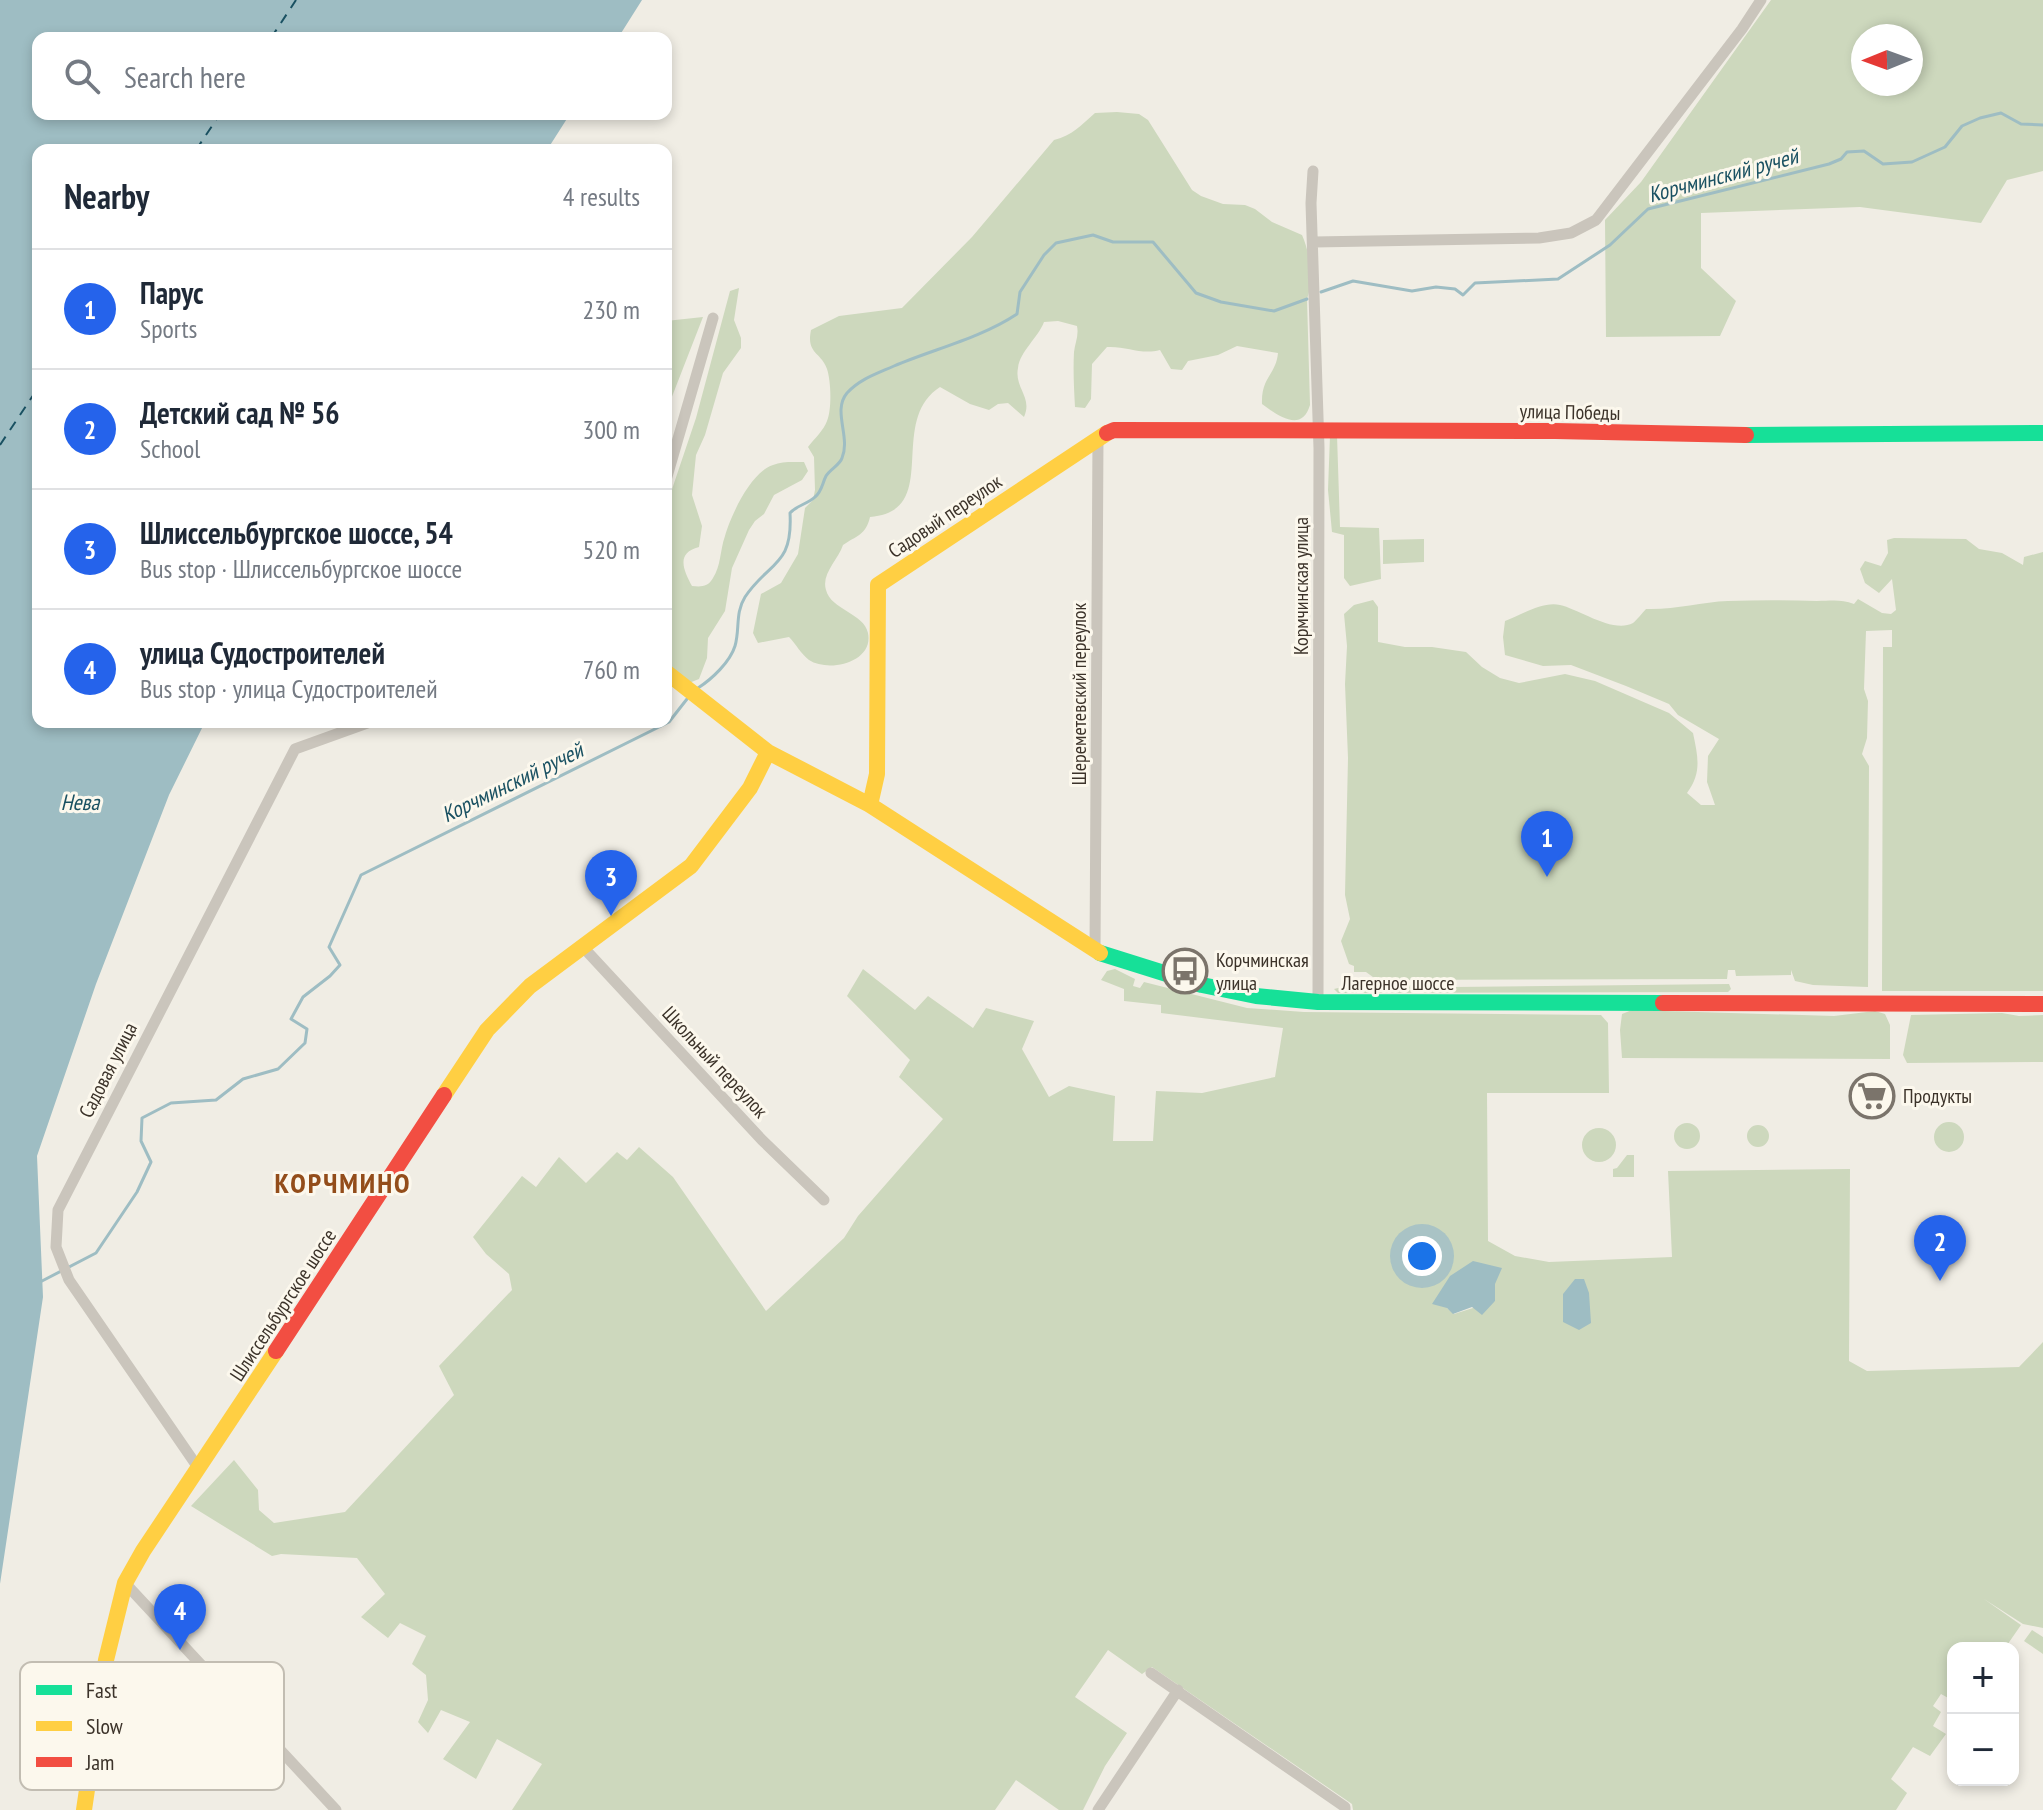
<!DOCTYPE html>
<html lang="en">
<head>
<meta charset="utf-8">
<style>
	:root { --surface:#fff; --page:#f2f2f3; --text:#1f2937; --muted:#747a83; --line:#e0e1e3; --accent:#2563eb }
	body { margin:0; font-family:"PT Sans Narrow",sans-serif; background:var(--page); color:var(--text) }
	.controls { position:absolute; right:24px; bottom:24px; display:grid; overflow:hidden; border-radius:16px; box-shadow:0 4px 12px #0003 }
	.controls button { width:72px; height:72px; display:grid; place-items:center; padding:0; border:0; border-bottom:2px solid var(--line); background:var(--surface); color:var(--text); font:40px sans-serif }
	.compass { position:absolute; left:1851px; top:24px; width:72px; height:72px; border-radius:50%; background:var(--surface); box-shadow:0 4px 12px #0003; rotate:269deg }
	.you { position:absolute; left:1422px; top:1256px; width:28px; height:28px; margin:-20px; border:6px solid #fff; border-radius:50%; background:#1a73e8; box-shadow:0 0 0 12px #1a73e833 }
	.badge { display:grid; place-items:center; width:52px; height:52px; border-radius:50%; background:var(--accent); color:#fff; font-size:26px; font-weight:700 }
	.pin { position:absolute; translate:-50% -66px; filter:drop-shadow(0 2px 4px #0008) }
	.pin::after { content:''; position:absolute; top:42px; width:28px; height:24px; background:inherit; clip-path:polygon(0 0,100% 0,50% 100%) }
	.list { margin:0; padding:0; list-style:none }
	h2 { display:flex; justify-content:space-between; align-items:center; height:104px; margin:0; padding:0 32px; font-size:34px }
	h2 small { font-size:26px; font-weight:400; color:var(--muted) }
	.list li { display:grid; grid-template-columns:52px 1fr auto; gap:24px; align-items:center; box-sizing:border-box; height:120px; padding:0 32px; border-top:2px solid var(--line) }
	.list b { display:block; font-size:30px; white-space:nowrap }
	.list p { margin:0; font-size:26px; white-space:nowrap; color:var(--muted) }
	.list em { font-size:26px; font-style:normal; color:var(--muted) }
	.icon { flex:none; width:44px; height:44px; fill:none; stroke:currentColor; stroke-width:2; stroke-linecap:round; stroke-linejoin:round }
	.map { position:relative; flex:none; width:2043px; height:1810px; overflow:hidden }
	.search { position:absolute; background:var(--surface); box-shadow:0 4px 12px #0003; left:32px; top:32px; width:640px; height:88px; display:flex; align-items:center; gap:20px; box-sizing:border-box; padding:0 28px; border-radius:16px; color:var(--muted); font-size:30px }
	.panel { position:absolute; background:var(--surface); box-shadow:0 4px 12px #0003; left:32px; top:144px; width:640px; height:584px; border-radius:16px }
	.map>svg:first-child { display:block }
	.green { fill:#cdd8bd; fill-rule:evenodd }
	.water { fill:#9ebdc3 }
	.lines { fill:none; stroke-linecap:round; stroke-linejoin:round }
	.stream { stroke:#9ebdc3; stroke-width:3 }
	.ferry { stroke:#1a5162; stroke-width:2; stroke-dasharray:10 8; stroke-linecap:butt }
	.street { stroke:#cac5bc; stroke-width:11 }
	.fast { stroke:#16e098; stroke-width:16 }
	.slow { stroke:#ffcf43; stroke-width:16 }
	.jam { stroke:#f24e42; stroke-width:16 }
	.labels { text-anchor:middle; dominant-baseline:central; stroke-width:6; stroke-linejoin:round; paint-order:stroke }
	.street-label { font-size:20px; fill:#3c332a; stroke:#fcf8ed }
	.poi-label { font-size:20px; fill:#3c332a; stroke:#fcf8ed; text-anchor:start }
	.water-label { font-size:22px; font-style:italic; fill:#1a5162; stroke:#fcf8ed }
	.district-label { font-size:28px; font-weight:bold; letter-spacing:2px; fill:#934d1a; stroke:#fcf8ed }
	.key { fill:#fcf8ed; stroke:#c2bdb2; stroke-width:2 }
	.key-label { font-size:22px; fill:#3c332a }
</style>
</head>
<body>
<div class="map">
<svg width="2043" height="1810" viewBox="0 0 2043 1810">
	<rect width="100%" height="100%" fill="#f0ede4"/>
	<!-- green -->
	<path class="green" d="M1771,0H2043V171L2007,180L1981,223L1860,207L1701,213V268L1736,301L1720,336L1606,337L1605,220L1641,182ZM1863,36H1911V84H1863Z
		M1117,112L1139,114L1148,120L1192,190L1201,196L1223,204L1245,205L1255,209L1272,222L1302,235C1310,253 1314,280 1307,299L1310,405C1302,433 1278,416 1262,404C1261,377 1276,375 1278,353L1237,346L1218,355L1188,361L1182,370L1171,369L1160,350C1141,355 1127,346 1107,347L1092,364L1091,399L1085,408L1075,407C1074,389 1073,370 1074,352C1075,343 1079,336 1077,326L1058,321L1044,322C1038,338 1020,351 1018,368C1014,388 1033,397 1024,417L1008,403L998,404L989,410L970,404L940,387C886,422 943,511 870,517C866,535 856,536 843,545C838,560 821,574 826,590C831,610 864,613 868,633C874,662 829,673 809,660C801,654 796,644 789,637L758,643L753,633L761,594L781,583L798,554L805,508L813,500L815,490L814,457L808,447C814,439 824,430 827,421C832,409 831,381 827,369C821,352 806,354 811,330L839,316L902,308L972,237L1054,140C1073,135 1080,126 1095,113Z
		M739,288L734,320L741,338V348L723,373L705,435L696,455L692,495L702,526L699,547C676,553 683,569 692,586C701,587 708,587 713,578C721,566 720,550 725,536C731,515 751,472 773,465C782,461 794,462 804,462L808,471L802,480L774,495L764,514L755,521L749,530L732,568L725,611L708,638L707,658L699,679L689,683L666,666V507L696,418L730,291Z
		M703,317L666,412V321Z
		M1337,435L1340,527L1379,528L1381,579L1350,586L1344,578V535L1332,532L1328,490L1330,436Z
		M1894,538L1966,539L1979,549L2002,553L2023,565L2024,557L2043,552V991H1882L1883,647H1892V630L1866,631L1864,689L1868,701L1867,738L1862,754L1869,766L1868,987L1813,985L1795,981L1791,970V975L1736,976L1735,970H1728L1727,979L1377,980L1366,972H1354V966L1349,964L1341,941L1350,919L1345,895L1348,758L1345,684L1347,646L1344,614L1354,605L1373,600L1378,607V642L1405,647H1432L1466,652L1482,667L1500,678L1519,683L1565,674L1595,681L1669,713L1693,733C1698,757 1702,773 1687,793L1701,805H1715L1707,782L1708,756L1719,739L1678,715L1669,704L1626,686L1571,665L1543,666L1505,655L1503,637L1505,621C1521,615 1543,601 1560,605C1579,609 1613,634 1633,623C1637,620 1642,613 1646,609C1674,610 1701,602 1728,601C1758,600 1787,600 1817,601C1831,601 1841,599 1854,604L1858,599L1882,613L1891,614L1896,610L1892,579L1879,593L1865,583L1860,569L1865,561L1881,566L1888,553L1887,540Z
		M1424,539V562L1383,564V540Z
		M863,969L915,1010L928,996L973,1028L986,1008L1034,1021L1022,1049L1049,1097L1069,1086L1115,1096L1113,1141H1153L1156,1091L1202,1093L1275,1077L1283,1028L1161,1013V1005L1124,1001V989L1101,980L1107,971L1115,969L1135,979L1133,986L1140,988L1144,982L1247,1008L1304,1012L1601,1015L1608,1023L1609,1093H1487L1488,1241L1515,1256L1549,1262L1672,1257L1668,1171L1850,1169L1849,1361L1867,1371L2019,1367L2043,1342V1628L2023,1624L1984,1599L2021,1625L2005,1648H1953V1697L1950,1699L1941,1694L1933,1706L1941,1712L1933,1726L1946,1734L1930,1756L1913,1747L1891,1779L1907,1793L1896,1810H1353L1352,1804L1152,1667L1142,1674L1108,1650L1075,1697L1127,1733L1105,1766L1083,1810H1059L1016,1780L995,1810H512L542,1764L497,1739L476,1779L443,1759L470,1722L441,1710L428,1733L418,1722L428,1700L426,1675L412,1664L426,1636L400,1623L388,1638L361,1617L385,1594L357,1558L281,1554L272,1556L191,1506L234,1460L258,1490L259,1510L274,1523L345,1512L454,1395L439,1366L512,1290L509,1274L486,1254L473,1237L522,1176L536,1187L559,1157L586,1183L617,1152L627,1160L639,1147L673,1177L766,1311L844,1238L858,1216L943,1119L899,1077L910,1060L847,996ZM1495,1284V1301L1454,1314L1447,1308Z
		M1359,983L1454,987L1729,984L1731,989L1728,992L1338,993L1334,989Z
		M1632,1010L1834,1016L1875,1011L1885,1014L1890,1025V1059L1622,1058L1620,1030L1622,1014Z
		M2002,1013L2019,1016L2043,1015V1062L1907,1063L1903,1055L1911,1015Z
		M1934 1137a15 15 0 1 1 30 0a15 15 0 1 1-30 0Z
		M1674 1136a13 13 0 1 1 26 0a13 13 0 1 1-26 0Z
		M1747 1136a11 11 0 1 1 22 0a11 11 0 1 1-22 0Z
		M1582 1145a17 17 0 1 1 34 0a17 17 0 1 1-34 0Z
		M1627,1155H1634V1177H1613V1169L1617,1168Z
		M2032,1630L2043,1637V1654L2024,1641Z"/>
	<!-- water -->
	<path class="water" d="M0,0H642L618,38H38V114H570L547,150H38V722H205L169,795L96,984L37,1156L43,1297L0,1584Z
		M1473,1261L1502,1268L1495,1284V1301L1482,1315L1472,1307L1453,1314L1447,1308L1432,1304L1450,1276Z
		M1575,1279H1584L1589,1293L1591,1323L1579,1330L1563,1322V1294Z"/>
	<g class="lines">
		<!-- stream -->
		<path class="stream" d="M1321,292L1353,281L1412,291L1436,287L1455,289L1463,295L1475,283L1558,279L1610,245L1648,209L1829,164L1841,159L1847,152L1864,151L1883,164L1912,162L1945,147L1962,126L1980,118L2001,113L2021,124L2043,125
			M698,688C712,679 730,662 735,646C740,629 735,613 745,597C769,561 793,567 790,513C797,505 808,504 815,497C822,491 822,484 826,476C830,469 840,465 842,458C851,437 832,411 847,393C860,379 876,374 894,366C934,349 981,338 1017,314L1020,292L1044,255L1056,243L1093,235L1113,242H1153L1196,293L1221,302L1274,311L1307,299
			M42,1281L96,1253L137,1192L151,1162L141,1141L142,1118L171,1103L216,1100L243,1079L278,1069L305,1043L307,1029L291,1019L303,997L330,976L340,965L329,947L361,875L669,722L687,699"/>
		<!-- ferry -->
		<path class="ferry" d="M271,38L296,0
			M196,150L220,114
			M0,445L38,388"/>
		<!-- street -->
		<path class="street" d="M1313,171L1311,203L1319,448L1318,1002
			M1314,242L1539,238L1571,233L1596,220L1742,29L1761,0
			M666,480L713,318
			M582,946L762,1140L824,1200
			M1095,952L1098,437
			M199,1469L69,1280L56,1247L58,1210L295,749L370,722
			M125,1583L336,1810
			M1151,1673L1345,1807V1810
			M1098,1810L1178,1690"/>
		<!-- fast -->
		<path class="fast" d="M1746,435L2043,433
			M1100,953L1202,985L1256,996L1318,1002L1663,1003"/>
		<!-- slow -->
		<path class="slow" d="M666,672L768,752L870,805L1100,953
			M870,805L877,774L878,585L1107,433
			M444,1095L487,1030L530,986L691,866L750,788L768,752
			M84,1810L106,1660L125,1583L143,1551L276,1351"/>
		<!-- jam -->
		<path class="jam" d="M1107,433L1114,430L1555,431L1746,435
			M1663,1003L2043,1004
			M276,1351L444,1095"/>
	</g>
	<!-- icons -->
	<defs>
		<g id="bus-ring" transform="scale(2.3)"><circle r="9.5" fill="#fcf8ed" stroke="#7b746b" stroke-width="1.5"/><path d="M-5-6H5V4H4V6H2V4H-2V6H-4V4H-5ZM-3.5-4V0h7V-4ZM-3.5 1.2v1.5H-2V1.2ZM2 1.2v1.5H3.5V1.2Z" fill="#7b746b"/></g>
		<g id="supermarket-ring" transform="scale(2.3)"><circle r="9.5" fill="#fcf8ed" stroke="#7b746b" stroke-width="1.5"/><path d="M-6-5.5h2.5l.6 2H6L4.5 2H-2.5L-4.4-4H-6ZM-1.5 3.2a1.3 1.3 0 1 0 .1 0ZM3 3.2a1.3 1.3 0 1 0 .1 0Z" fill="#7b746b"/></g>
	</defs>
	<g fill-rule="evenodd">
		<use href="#bus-ring" x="1185" y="971"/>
		<use href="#supermarket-ring" x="1872" y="1096"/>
	</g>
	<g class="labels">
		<!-- street labels -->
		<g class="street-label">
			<text transform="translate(1570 412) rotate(1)">улица Победы</text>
			<text transform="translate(945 516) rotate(-34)">Садовый переулок</text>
			<text transform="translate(1301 586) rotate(-90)">Кормчинская улица</text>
			<text transform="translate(1079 694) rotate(-90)">Шереметевский переулок</text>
			<text x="1398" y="983">Лагерное шоссе</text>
			<text transform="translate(715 1062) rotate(47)">Школьный переулок</text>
			<text transform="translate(108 1070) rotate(-63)">Садовая улица</text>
			<text transform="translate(283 1305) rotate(-57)">Шлиссельбургское шоссе</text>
		</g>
		<!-- poi labels -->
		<g class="poi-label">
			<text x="1216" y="960">Корчминская<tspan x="1216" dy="23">улица</tspan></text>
			<text x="1903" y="1096">Продукты</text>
		</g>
		<!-- water labels -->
		<g class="water-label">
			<text transform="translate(1723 175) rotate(-15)">Корчминский ручей</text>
			<text transform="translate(512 782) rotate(-26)">Корчминский ручей</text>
			<text x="80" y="802">Нева</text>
		</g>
		<!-- district labels -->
		<g class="district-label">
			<text x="343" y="1182">КОРЧМИНО</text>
		</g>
	</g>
	<!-- legend -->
	<rect x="20" y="1662" width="264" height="128" rx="12" class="key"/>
	<rect x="36" y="1685" width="36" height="10" fill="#16e098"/>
	<rect x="36" y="1721" width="36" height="10" fill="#ffcf43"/>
	<rect x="36" y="1757" width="36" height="10" fill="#f24e42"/>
	<g class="key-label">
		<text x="86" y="1698">Fast</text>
		<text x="86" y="1734">Slow</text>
		<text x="86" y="1770">Jam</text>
	</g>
</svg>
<div class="controls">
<button>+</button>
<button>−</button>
</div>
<svg class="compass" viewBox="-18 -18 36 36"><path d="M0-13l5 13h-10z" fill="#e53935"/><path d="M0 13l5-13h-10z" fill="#747a83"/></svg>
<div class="you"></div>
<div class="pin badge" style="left:1547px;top:877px">1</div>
<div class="pin badge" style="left:1940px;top:1281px">2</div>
<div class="pin badge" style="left:611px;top:916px">3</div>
<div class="pin badge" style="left:180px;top:1650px">4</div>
<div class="search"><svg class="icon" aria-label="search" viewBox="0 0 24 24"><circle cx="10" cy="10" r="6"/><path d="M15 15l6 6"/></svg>Search here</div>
<section class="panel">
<h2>Nearby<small>4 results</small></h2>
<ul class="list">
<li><span class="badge">1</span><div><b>Парус</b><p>Sports</p></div><em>230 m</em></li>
<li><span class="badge">2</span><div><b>Детский сад № 56</b><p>School</p></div><em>300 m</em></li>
<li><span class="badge">3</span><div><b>Шлиссельбургское шоссе, 54</b><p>Bus stop · Шлиссельбургское шоссе</p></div><em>520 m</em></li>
<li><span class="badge">4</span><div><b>улица Судостроителей</b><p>Bus stop · улица Судостроителей</p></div><em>760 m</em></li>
</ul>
</section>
</div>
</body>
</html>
